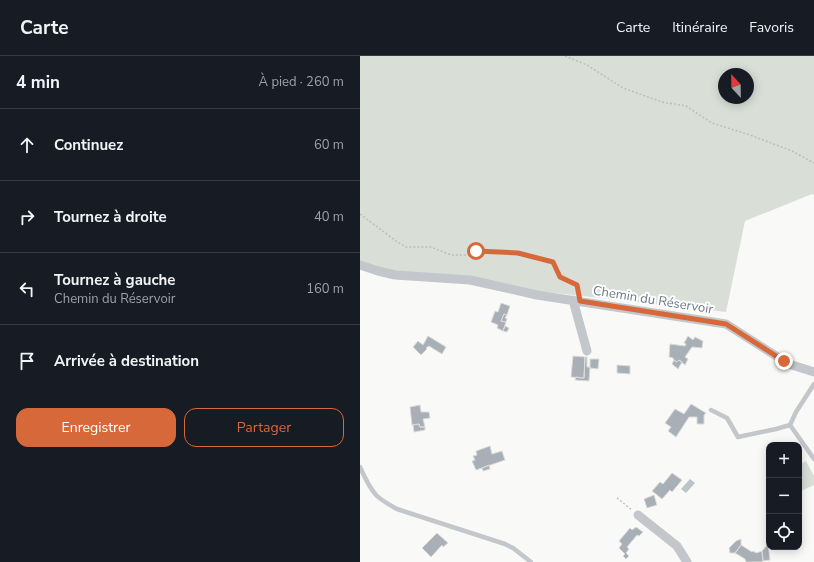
<!DOCTYPE html>
<html lang="fr">
<head>
<meta charset="utf-8">
<style>
	:root { --surface:#171b24; --page:#20242c; --text:#f1f3f6; --muted:#9ea1a6; --line:#363941; --accent:#d6683a }
	body { margin:0; font-family:"Nunito Sans",sans-serif; background:var(--page); color:var(--text) }
	.controls { position:absolute; right:12px; bottom:12px; display:grid; overflow:hidden; border-radius:8px; box-shadow:0 2px 10px #0003 }
	.controls button { width:36px; height:36px; display:grid; place-items:center; padding:0; border:0; border-bottom:1px solid var(--line); background:var(--surface); color:var(--text); font:20px sans-serif }
	.compass { position:absolute; left:358px; top:12px; width:36px; height:36px; border-radius:50%; background:var(--surface); box-shadow:0 2px 10px #0003; rotate:338deg }
	.stop { position:absolute; width:12px; height:12px; margin:-9px; border:3px solid #d6683a; border-radius:50%; background:#fff }
	.stop.end { background:#d6683a; border-color:#fff; box-shadow:0 1px 4px #0008 }
	.list { margin:0; padding:0; list-style:none }
	h2 { display:flex; justify-content:space-between; align-items:center; height:52px; margin:0; padding:0 16px; font-size:17px }
	h2 small { font-size:13px; font-weight:400; color:var(--muted) }
	.list li { display:grid; grid-template-columns:26px 1fr auto; gap:12px; align-items:center; box-sizing:border-box; height:72px; padding:0 16px; border-top:1px solid var(--line) }
	.list b { display:block; font-size:15px; white-space:nowrap }
	.list p { margin:0; font-size:13px; white-space:nowrap; color:var(--muted) }
	.list em { font-size:13px; font-style:normal; color:var(--muted) }
	.actions { display:flex; gap:8px; padding:12px 16px }
	.actions a { flex:1; padding:9px 0; border:1px solid var(--accent); border-radius:12px; text-align:center; font-size:14px; color:var(--accent) }
	.actions .main { background:var(--accent); color:#fff }
	.icon { flex:none; width:22px; height:22px; fill:none; stroke:currentColor; stroke-width:2; stroke-linecap:round; stroke-linejoin:round }
	.map { position:relative; flex:none; width:454px; height:506px; overflow:hidden }
	header { display:flex; align-items:center; gap:24px; box-sizing:border-box; height:56px; padding:0 20px; background:var(--surface); border-bottom:1px solid var(--line) }
	header strong { font-size:19px }
	nav { display:flex; gap:22px; margin-inline-start:auto; font-size:14px }
	main { display:flex }
	aside { flex:1; background:var(--surface) }
	.map>svg:first-child { display:block }
	.green { fill:#d9ded7; fill-rule:evenodd }
	.water { fill:#bbc4c9 }
	.building { fill:#a9afb6; stroke:#dbdbd9 }
	.lines { fill:none; stroke-linecap:round; stroke-linejoin:round }
	.path { stroke:#bbbec0; stroke-width:1.5; stroke-dasharray:2 2; stroke-linecap:butt }
	.lane { stroke:#c3c6ca; stroke-width:4.5 }
	.street { stroke:#c3c6ca; stroke-width:9 }
	.route { stroke:#d6683a; stroke-width:5 }
	.labels { text-anchor:middle; dominant-baseline:central; stroke-width:4; stroke-linejoin:round; paint-order:stroke }
	.street-label { font-size:13px; fill:#6b7886; stroke:#fff }
</style>
</head>
<body>
<header>
<strong>Carte</strong>
<nav><a>Carte</a><a>Itinéraire</a><a>Favoris</a></nav>
</header>
<main>
<aside>
<h2>4 min<small>À pied · 260 m</small></h2>
<ul class="list">
<li><svg class="icon" aria-label="ahead" viewBox="0 0 24 24"><path d="M12 20V5M6 11l6-6 6 6"/></svg><div><b>Continuez</b></div><em>60 m</em></li>
<li><svg class="icon" aria-label="right" viewBox="0 0 24 24"><path d="M7 20v-9h11M14 6l5 5-5 5"/></svg><div><b>Tournez à droite</b></div><em>40 m</em></li>
<li><svg class="icon" aria-label="left" viewBox="0 0 24 24"><path d="M17 20v-9H6M10 6l-5 5 5 5"/></svg><div><b>Tournez à gauche</b><p>Chemin du Réservoir</p></div><em>160 m</em></li>
<li><svg class="icon" aria-label="arrive" viewBox="0 0 24 24"><path d="M6 21V4h12l-3 4 3 4H6"/></svg><div><b>Arrivée à destination</b></div></li>
</ul>
<div class="actions"><a class="main">Enregistrer</a><a>Partager</a></div>
</aside>
<div class="map">
<svg width="454" height="506" viewBox="0 0 454 506">
	<rect width="100%" height="100%" fill="#f9f9f7"/>
	<!-- green -->
	<path class="green" d="M0,0H454V139L452,138L385,165L366,256L33,219L0,207ZM364,18H388V42H364Z
		M446,405L454,420V429L439,436V409Z"/>
	<!-- water -->
	<path class="water" d="M330,423L335,427L326,437L321,433Z"/>
	<!-- building -->
	<path class="building" d="M141,247L150,250L147,259L144,258L141,265L146,266L143,275L137,272L138,269L131,266L135,255L138,256Z
		M144,258L147,259L145,262L147,263L146,266L141,265Z
		M145,270L149,272L147,276L143,275Z
		M68,280L86,291L82,298L69,290L66,292L67,293L61,299L53,291L58,285L63,289Z
		M328,280L333,284L335,281L343,285L342,292L332,291L325,301L328,303L325,309L319,304L317,306L314,304L313,302L309,301L310,288L325,290L326,288L324,287Z
		M213,300L225,301L224,322L211,321Z
		M225,301H227V311H230L229,325L215,324L216,321L224,322Z
		M230,303H239L238,313L230,312Z
		M314,304L317,306L319,304L322,306L318,313L312,308Z
		M257,309L270,310V318L257,317Z
		M331,348L346,357L344,359V368H337V361H329L316,381L308,375L311,371L305,367L315,353L324,358Z
		M60,349L61,356H69L70,362L63,363L65,371H60L59,368L52,369L50,351Z
		M59,368L60,371H65V374L54,376L53,369Z
		M130,390L132,398L142,395L145,404L116,414L112,405L115,404L113,400L117,399L116,395Z
		M129,409L130,413L123,415L122,412Z
		M312,417L322,424L312,436L310,434L302,443L292,435L300,426L303,428Z
		M294,439L297,449L287,452L284,443Z
		M276,471L283,476L279,480L277,479L267,491L269,493L266,497L269,500L266,503L263,500L265,498L259,492L262,488L259,485L270,472L272,474Z
		M77,477L88,487L83,491L82,489L71,501L62,492Z
		M381,483V489L375,497H370L369,492L376,485Z
		M408,488L410,504L403,505L402,495Z
		M381,489L392,496L393,495L396,497L402,495L403,506H386L385,503L375,497Z"/>
	<g class="lines">
		<!-- path -->
		<path class="path" d="M205,0L227,9L263,32L302,46L326,50L352,67L390,79L432,95L454,107
			M0,158L36,185L46,191H71L91,199H108L116,195L158,197L193,206L200,221L217,229L218,237
			M257,442L272,454"/>
		<!-- lane -->
		<path class="lane" d="M351,354L367,362L378,381L416,373L430,369L436,356L454,328
			M430,369L454,403
			M0,411C4,420 9,431 16,439C22,445 30,449 37,453L145,488L153,492L171,506"/>
		<!-- street -->
		<path class="street" d="M0,209L18,215L35,219L110,224L177,239L366,268L424,305L432,309L454,316
			M213,244L227,295
			M278,459L317,490L327,506"/>
	</g>
	<g class="lines">
		<!-- route -->
		<path class="route" d="M116,195L158,197L193,206L200,221L217,229L220,245L366,268L424,305"/>
	</g>
	<g class="labels">
		<!-- street labels -->
		<g class="street-label">
			<text transform="translate(293 244) rotate(9)">Chemin du Réservoir</text>
		</g>
	</g>
</svg>
<div class="controls">
<button>+</button>
<button>−</button>
<button><svg class="icon" aria-label="locate" viewBox="0 0 24 24"><circle cx="12" cy="12" r="6"/><path d="M12 2v4M12 18v4M2 12h4M18 12h4"/></svg></button>
</div>
<svg class="compass" viewBox="-18 -18 36 36"><path d="M0-13l5 13h-10z" fill="#e53935"/><path d="M0 13l5-13h-10z" fill="#9ea1a6"/></svg>
<div class="stop" style="left:116px;top:195px"></div>
<div class="stop end" style="left:424px;top:305px"></div>
</div>
</main>
</body>
</html>
